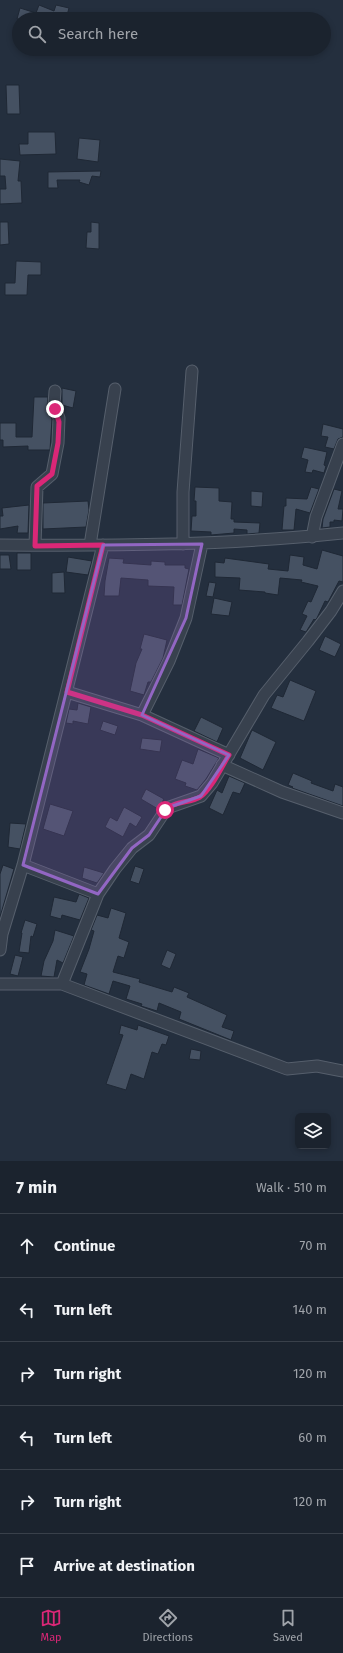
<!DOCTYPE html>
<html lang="en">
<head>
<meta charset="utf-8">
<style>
	:root { --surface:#1b232e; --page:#242b36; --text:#f1f3f6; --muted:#a0a4aa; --line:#39404a; --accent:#db2777 }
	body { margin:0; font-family:"Fira Sans",sans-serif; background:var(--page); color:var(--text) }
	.controls { position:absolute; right:12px; bottom:12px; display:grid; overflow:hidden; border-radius:6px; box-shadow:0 2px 6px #0003 }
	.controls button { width:36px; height:36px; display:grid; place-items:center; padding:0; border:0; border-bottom:1px solid var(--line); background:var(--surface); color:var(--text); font:20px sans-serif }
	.stop { position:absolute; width:12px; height:12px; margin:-9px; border:3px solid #db2777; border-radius:50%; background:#fff }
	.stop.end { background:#db2777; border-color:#fff; box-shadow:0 1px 4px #0008 }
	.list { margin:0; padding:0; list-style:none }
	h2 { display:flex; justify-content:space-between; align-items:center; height:52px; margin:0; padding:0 16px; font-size:17px }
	h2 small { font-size:13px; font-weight:400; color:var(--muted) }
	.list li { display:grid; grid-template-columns:26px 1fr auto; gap:12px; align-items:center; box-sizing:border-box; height:64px; padding:0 16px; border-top:1px solid var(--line) }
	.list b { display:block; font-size:15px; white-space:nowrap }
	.list em { font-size:13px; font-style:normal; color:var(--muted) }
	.icon { flex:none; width:22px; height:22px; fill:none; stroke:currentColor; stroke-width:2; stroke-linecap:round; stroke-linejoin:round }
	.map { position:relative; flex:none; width:343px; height:1161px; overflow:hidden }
	.search { position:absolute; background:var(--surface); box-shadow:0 2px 6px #0003; left:12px; right:12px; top:12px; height:44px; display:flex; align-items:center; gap:10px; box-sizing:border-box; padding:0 14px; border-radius:22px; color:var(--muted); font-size:15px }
	.sheet { height:436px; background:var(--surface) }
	nav { display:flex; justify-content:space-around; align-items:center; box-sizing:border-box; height:56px; border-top:1px solid var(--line); background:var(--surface); font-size:11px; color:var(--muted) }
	nav a { display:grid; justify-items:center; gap:2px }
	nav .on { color:var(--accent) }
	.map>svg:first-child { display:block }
	.building { fill:#455162; stroke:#1f2835 }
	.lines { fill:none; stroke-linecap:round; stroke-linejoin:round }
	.minor-casing { stroke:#565f6c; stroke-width:13 }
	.minor { stroke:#38414e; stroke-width:11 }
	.route { stroke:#db2777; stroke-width:5 }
	.marked { fill:#9266c3; fill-opacity:0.2; stroke:#9266c3; stroke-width:3; stroke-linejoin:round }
</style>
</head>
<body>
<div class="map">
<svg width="343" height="1161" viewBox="0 0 343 1161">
	<rect width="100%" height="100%" fill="#242f3e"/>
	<!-- building -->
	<path class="building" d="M39,5L54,11L56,5L69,8L66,19H17L20,8L36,13Z
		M6,85H19L20,114H7Z
		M28,132H55L56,154L20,155L19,144H28Z
		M79,138L100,140L98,162L77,159Z
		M0,159L20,161L18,181H21L22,203L0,204V189H6L5,176H0Z
		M101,171L100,177L92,176L89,185L79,182L80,180H57L58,188H48V172Z
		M0,222H8L9,244L0,245Z
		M91,222L99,223V249L86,248L87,232H91Z
		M16,261L41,262V275H28L27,295H5V283H15Z
		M62,388L76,391L73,408L62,405Z
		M34,397H48L47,407L52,419L50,450H28V446L3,447V440H0V423H16V437H32Z
		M323,424L343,429V437L338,439L334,449L325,447L328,437L321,436Z
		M304,447L327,452L324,465L326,466L324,473L313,470L312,473L305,472L308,460L301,458Z
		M195,487L219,488V501L232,502L231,519H234V522L260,523L259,533L247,534V530L234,529V533L211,535V532L191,531L192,516H196V501H194Z
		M311,487L319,489L310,513L296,509L294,530H282L284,506H286V498L307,499Z
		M334,489L342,491L338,509H343L342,521L334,520V522H330V527L322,528L323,519Z
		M251,491L263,492L262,507L251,506Z
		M88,501L89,510L86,527L43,529V503Z
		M29,505L28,533H17L18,526L0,529V516H3L2,508Z
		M322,550L343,556V582L339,581L328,602L325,601L317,618L315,620L314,619L306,632L300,630L307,616L302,614L308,601L311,602L318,586L301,582L302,580L280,578L278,595L265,593V592L239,590L240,578L215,577V562L224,563L225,558L269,564L268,569L288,571L290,555L304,557L303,565L317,569Z
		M17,553H31V570H17Z
		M0,555H9L11,569H0Z
		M68,557L92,561L88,575L66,572Z
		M109,558L124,559L123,563L151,565V561L165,562V565H185V568L189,569L182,605H173L174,587L148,586V580L121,578L119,596H104L105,581Z
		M64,572L65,593H52V573Z
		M209,582L216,583L213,597L206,596Z
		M214,598L232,602L229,616L211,614Z
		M144,634L167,640L163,658L151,682H148L144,695L130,691L136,663L142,649H140Z
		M325,636L341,644L335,657L319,650Z
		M290,680L316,691L304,721L271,708L277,695L283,697Z
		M78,703L91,707L88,724L73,721V724L66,723L69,709L77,710Z
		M201,717L223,728L217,742L194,731Z
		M103,721L118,726L115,735L100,730Z
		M252,730L276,742L263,770L240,758Z
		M142,738L162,740L160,752L140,749Z
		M198,749L219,758L206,779L197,790L185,786L186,783L175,779L182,760L193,764Z
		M293,773L312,781L311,783L333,791L335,784L343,787V806L292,788L293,787L288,785Z
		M229,776L245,783L240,794L233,792L223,815L209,808L217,790L222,793Z
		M146,789L164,799L158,809L141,799Z
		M50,804L73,811L64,836L43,829Z
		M124,807L142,817L136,827L130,823L123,837L105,827L110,817L117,821Z
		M10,823L26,824L20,849L8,847Z
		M3,865L14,869L0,917V874Z
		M135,866L144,869L139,884L130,881Z
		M84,867L104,873L97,883L82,878Z
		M79,894L89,898L80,920L62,915L61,919L50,916L54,897L76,902Z
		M111,908L126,913L119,938L129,942L124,958L118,956L113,972L140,979L139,982L172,992L174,987L189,993L187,997L227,1015L222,1027L234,1031L231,1040L179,1019L181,1012L159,1003L157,1011L141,1006L142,1004L126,999L130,986L113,981L109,994L84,985L87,974L80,972L89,949L94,931L91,930L97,915L108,918Z
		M25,920L37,924L33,937L31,936L29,953L19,952L22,933H21Z
		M55,930L74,936L63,963L57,960L54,977L41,976L44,961L53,941Z
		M167,950L176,954L170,969L161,965Z
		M15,955L23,957L18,976L10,974Z
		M121,1025L137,1030L138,1025L169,1036L166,1045L162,1044L158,1054L152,1052L144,1079L131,1074L126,1090L106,1084L123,1035L119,1034Z
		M191,1049L201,1051L200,1060L189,1059Z"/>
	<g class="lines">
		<!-- minor casing -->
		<g class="minor-casing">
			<path id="minor" d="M312,537L316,517L343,444
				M183,544V492L192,371
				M0,545C115,546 229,545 343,533
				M35,545L37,487L52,474L58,443L59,418L54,405L55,391
				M90,545L115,389
				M67,692L142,715L229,755
				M142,715L169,661L186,618L202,544
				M222,765L282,792L343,813
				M23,865L98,894
				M0,950L2,934L23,865L103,545
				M0,984H62L98,894L115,869L132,848L149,835L167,808L201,796L212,783L264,695L308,641L331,611L343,591
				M62,984L287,1069L317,1066L343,1071"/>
		</g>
		<!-- minor -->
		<use href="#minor" class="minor"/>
	</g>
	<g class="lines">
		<!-- route -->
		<path class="route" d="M55,409L59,422L58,443L52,474L37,486L35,546L103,545L67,692L142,715L229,755C222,766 211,790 200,797C190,803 174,801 165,810"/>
	</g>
	<!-- marked area -->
	<path class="marked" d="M202,544L186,618L142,715L229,755L201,796L167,808L149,835L132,848L98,894L23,865L103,545Z"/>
</svg>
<div class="controls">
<button><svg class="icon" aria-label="layers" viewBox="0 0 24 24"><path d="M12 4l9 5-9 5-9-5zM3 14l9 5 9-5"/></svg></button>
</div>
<div class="stop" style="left:165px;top:810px"></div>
<div class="stop end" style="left:55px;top:409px"></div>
<div class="search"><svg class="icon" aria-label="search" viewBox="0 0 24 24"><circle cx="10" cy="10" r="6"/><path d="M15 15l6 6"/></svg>Search here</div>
</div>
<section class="sheet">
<h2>7 min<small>Walk · 510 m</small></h2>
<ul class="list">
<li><svg class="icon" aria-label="ahead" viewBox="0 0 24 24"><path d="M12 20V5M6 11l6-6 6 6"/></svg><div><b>Continue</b></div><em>70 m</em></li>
<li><svg class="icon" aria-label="left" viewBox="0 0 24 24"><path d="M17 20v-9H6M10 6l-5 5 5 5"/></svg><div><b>Turn left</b></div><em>140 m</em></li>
<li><svg class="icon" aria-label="right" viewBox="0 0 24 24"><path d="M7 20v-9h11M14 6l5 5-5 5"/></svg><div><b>Turn right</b></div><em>120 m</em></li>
<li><svg class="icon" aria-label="left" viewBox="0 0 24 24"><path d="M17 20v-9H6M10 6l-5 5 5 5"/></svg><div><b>Turn left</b></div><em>60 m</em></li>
<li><svg class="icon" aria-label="right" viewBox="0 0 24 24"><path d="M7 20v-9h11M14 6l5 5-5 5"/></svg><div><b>Turn right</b></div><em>120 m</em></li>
<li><svg class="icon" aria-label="arrive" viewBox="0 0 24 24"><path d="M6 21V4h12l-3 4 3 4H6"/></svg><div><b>Arrive at destination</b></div></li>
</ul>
</section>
<nav>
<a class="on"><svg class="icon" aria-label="map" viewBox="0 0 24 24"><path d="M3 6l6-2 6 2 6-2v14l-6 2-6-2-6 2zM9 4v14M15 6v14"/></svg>Map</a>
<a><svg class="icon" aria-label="directions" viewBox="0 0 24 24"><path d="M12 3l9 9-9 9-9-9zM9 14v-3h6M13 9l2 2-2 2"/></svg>Directions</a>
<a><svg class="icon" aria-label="saved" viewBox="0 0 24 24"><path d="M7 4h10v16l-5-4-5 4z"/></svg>Saved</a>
</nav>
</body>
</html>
